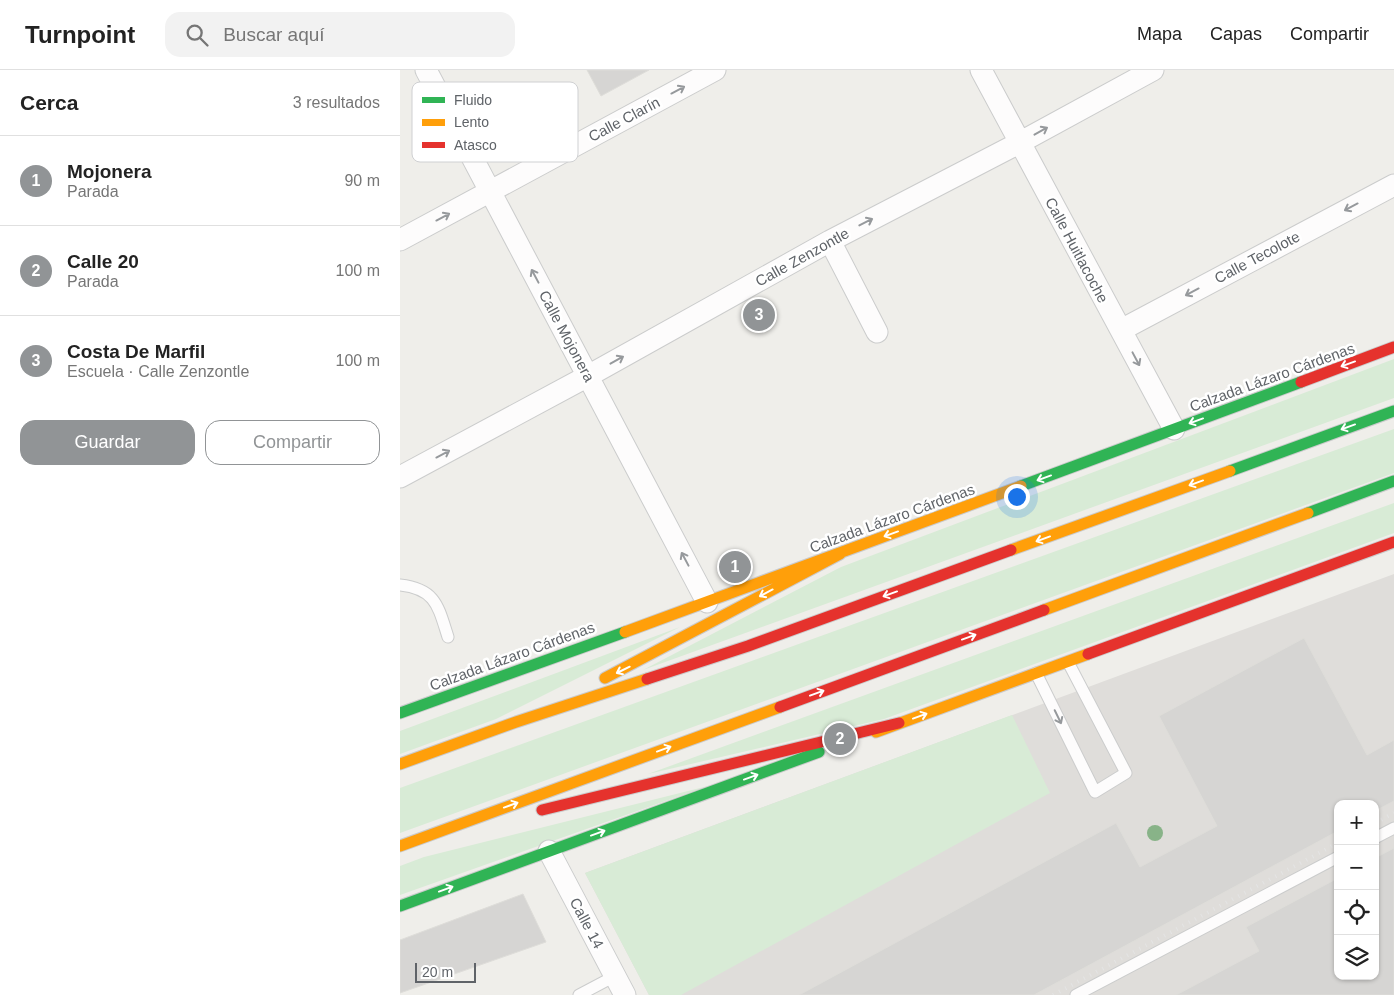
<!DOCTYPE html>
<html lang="es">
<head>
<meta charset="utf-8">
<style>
	:root { --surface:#fff; --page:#f2f2f2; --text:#222; --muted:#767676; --line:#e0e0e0; --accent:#919496 }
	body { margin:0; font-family:Arial,sans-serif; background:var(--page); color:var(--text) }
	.controls { position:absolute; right:15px; bottom:15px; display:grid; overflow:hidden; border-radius:10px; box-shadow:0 1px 4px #0004 }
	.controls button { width:45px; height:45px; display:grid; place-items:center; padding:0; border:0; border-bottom:1px solid var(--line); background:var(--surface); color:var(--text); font:25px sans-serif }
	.scale { position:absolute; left:15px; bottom:12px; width:61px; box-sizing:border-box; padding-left:5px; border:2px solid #5f6368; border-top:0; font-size:14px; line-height:18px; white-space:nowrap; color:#5f6368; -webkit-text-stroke:4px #fff; paint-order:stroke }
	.you { position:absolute; left:616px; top:426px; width:18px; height:18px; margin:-12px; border:4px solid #fff; border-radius:50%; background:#1a73e8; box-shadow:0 0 0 8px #1a73e833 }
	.badge { display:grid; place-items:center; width:32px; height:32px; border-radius:50%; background:var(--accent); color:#fff; font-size:16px; font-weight:700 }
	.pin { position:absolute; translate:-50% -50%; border:2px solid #fff; box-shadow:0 1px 5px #0006 }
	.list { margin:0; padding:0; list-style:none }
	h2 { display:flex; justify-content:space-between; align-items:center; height:65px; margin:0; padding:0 20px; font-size:21px }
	h2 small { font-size:16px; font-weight:400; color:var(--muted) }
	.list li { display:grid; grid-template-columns:32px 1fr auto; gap:15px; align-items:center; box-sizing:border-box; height:90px; padding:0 20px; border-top:1px solid var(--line) }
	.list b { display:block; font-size:19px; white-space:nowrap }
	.list p { margin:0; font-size:16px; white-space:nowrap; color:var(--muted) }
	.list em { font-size:16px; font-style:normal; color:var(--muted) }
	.actions { display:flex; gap:10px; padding:15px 20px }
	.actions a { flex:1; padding:11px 0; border:1px solid var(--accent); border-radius:15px; text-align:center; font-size:18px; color:var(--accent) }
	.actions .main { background:var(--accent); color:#fff }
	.icon { flex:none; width:28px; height:28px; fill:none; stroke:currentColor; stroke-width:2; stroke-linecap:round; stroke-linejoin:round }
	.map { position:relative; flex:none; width:994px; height:925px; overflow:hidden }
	header { display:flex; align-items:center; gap:30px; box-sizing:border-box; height:70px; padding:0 25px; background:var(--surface); border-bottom:1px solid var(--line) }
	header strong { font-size:24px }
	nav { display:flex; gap:28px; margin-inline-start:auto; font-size:18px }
	.search { width:350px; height:45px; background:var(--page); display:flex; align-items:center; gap:12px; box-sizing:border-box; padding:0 18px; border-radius:15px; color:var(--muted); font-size:19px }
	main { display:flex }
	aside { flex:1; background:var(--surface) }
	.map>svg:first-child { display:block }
	.industrial { fill:#dfddda; fill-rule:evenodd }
	.green { fill:#d8ebd6 }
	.building { fill:#d6d5d3; stroke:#deddd9 }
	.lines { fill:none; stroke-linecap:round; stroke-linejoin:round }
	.lane-casing { stroke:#cbcccc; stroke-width:13 }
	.street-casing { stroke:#cbcccc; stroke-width:23 }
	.fast-casing { stroke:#cacacb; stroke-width:13 }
	.slow-casing { stroke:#cacacb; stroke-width:13 }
	.jam-casing { stroke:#cacacb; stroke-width:13 }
	.lane { stroke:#fdfcfc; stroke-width:11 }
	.street { stroke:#fdfcfc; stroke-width:21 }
	.fast { stroke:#30b455; stroke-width:11 }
	.slow { stroke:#ff9f0a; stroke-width:11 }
	.jam { stroke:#e5322d; stroke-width:11 }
	.rail { stroke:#e4e4e4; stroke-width:4; stroke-dasharray:1 6; stroke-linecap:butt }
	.tree { fill:#88b388 }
	.oneway { stroke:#96999c }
	.oneway2 { stroke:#fff }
	.labels { text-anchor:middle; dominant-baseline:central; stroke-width:5; stroke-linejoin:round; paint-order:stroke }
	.street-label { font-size:15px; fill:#5f6368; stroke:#fff }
	.key { fill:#fff; stroke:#cfd0d2; stroke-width:1 }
	.key-label { font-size:14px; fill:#5f6368 }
</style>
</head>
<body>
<header>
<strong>Turnpoint</strong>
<div class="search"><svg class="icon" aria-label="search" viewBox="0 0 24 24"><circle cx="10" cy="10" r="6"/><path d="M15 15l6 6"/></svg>Buscar aquí</div>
<nav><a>Mapa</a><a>Capas</a><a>Compartir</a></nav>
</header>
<main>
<aside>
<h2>Cerca<small>3 resultados</small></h2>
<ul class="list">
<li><span class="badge">1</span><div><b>Mojonera</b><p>Parada</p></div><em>90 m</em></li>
<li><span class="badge">2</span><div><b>Calle 20</b><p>Parada</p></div><em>100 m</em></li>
<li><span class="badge">3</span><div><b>Costa De Marfil</b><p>Escuela · Calle Zenzontle</p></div><em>100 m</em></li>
</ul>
<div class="actions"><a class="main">Guardar</a><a>Compartir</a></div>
</aside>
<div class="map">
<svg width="994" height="925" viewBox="0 0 994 925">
	<rect width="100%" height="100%" fill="#efeeea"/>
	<!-- industrial -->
	<path class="industrial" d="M994,504V925H249L185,803ZM938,734H975V906H938Z"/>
	<!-- green -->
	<path class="green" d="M994,289V328L243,600L441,497Z
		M994,359V403L0,763V718Z
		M994,433V463L484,649L248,704Z
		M280,557L96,649L0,684V661Z
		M612,645L650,723L281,925H249L185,803Z
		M308,716L0,825V796L24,787Z"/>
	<!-- building -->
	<path class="building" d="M187,0H249L201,26Z
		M904,568L967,685L994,670V731L975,741V734H938V761L634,925H399L716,753L740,797L817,756L759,646Z
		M994,778V925H776L859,881L846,857L938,808V906H975V788Z
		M123,824L146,872L0,923V870Z"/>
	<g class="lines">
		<!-- lane casing -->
		<g class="lane-casing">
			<path id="lane" d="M0,515C36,519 38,536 48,567
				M636,603L695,722L726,703L668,592
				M975,768L994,758
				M179,925L215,906
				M676,925L938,787"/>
		</g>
		<!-- street casing -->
		<g class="street-casing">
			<path id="street" d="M26,0L307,532
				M581,0L774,359
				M0,170L315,0
				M430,171L477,262
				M721,260L994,115
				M0,407L188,306L430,171L619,73L753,0
				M149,781L225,925"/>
		</g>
		<!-- fast casing -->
		<g class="fast-casing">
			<path id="fast" d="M830,401L994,341
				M621,416L901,312
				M908,443L994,411
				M0,643L225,562
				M0,836L419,682"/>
		</g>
		<!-- slow casing -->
		<g class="slow-casing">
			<path id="slow" d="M611,480L830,401
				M644,540L908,443
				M225,562L621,416
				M205,608L440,484
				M476,662L688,584
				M0,694L116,652L247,609
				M0,776L380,637"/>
		</g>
		<!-- jam casing -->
		<g class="jam-casing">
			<path id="jam" d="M901,312L994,277
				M688,584L994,472
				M247,609L348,576L611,480
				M380,637L644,540
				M142,740L499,653"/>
		</g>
		<!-- lane -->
		<use href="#lane" class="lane"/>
		<!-- street -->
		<use href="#street" class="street"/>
		<!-- fast -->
		<use href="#fast" class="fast"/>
		<!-- slow -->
		<use href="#slow" class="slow"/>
		<!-- jam -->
		<use href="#jam" class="jam"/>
		<!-- rail -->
		<path class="rail" d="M975,753L994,743
			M653,925L938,773"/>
	</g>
	<!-- trees -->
	<circle class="tree" cx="755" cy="763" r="8"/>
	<!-- one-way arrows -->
	<defs><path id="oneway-shaft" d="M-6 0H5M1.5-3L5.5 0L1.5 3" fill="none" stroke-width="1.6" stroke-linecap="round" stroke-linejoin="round" transform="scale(1.25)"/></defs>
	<g class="oneway">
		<use href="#oneway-shaft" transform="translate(278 20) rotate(-28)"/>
		<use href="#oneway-shaft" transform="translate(641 61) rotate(-29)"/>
		<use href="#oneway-shaft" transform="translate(951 137) rotate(152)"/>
		<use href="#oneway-shaft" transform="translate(43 147) rotate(-28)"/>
		<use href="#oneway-shaft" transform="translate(466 152) rotate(-27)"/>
		<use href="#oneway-shaft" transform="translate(135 206) rotate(-118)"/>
		<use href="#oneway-shaft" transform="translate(792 222) rotate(152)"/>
		<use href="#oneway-shaft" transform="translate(736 289) rotate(62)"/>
		<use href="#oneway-shaft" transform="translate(217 290) rotate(-29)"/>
		<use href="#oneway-shaft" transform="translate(43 384) rotate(-28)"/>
		<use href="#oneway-shaft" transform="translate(285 489) rotate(-118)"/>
		<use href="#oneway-shaft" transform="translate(658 647) rotate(64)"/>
	</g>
	<g class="oneway2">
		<use href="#oneway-shaft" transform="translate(948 294) rotate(160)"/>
		<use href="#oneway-shaft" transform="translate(796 351) rotate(160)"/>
		<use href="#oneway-shaft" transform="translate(948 357) rotate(160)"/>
		<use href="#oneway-shaft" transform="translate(644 408) rotate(160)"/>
		<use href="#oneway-shaft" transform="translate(796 413) rotate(160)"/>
		<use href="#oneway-shaft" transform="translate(491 464) rotate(160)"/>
		<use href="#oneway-shaft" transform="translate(643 469) rotate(160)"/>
		<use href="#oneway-shaft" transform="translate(366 523) rotate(152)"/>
		<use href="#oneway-shaft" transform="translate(490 524) rotate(160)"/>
		<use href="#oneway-shaft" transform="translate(569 567) rotate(-20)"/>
		<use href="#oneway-shaft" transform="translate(223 600) rotate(154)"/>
		<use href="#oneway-shaft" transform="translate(417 623) rotate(-20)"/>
		<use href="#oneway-shaft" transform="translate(520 646) rotate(-20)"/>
		<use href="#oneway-shaft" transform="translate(264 679) rotate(-20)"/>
		<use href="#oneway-shaft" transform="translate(351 707) rotate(-20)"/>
		<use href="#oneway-shaft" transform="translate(111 735) rotate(-20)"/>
		<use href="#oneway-shaft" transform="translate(198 763) rotate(-20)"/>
		<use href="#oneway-shaft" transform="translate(46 819) rotate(-20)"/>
	</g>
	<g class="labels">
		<!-- street labels -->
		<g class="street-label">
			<text transform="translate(224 49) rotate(-28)">Calle Clarín</text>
			<text transform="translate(677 180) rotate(62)">Calle Huitlacoche</text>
			<text transform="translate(402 187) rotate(-29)">Calle Zenzontle</text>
			<text transform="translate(857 187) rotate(-28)">Calle Tecolote</text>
			<text transform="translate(167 266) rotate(62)">Calle Mojonera</text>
			<text transform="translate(872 307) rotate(-20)">Calzada Lázaro Cárdenas</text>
			<text transform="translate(492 448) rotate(-20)">Calzada Lázaro Cárdenas</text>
			<text transform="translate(112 586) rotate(-20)">Calzada Lázaro Cárdenas</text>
			<text transform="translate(187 853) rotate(62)">Calle 14</text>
		</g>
	</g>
	<!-- legend -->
	<rect x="12" y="12" width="166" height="80" rx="8" class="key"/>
	<rect x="22" y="27" width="23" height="6" fill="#30b455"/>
	<rect x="22" y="49" width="23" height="7" fill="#ff9f0a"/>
	<rect x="22" y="72" width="23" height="6" fill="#e5322d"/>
	<g class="key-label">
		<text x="54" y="35">Fluido</text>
		<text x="54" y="57">Lento</text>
		<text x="54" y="80">Atasco</text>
	</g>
</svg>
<div class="controls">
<button>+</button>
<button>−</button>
<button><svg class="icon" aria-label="locate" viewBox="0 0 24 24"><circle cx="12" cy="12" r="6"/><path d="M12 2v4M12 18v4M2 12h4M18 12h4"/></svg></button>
<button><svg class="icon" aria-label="layers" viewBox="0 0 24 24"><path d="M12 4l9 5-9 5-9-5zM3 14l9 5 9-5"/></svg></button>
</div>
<div class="scale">20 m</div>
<div class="you"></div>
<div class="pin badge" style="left:335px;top:497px">1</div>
<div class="pin badge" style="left:440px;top:669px">2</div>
<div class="pin badge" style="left:359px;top:245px">3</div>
</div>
</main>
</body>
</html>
